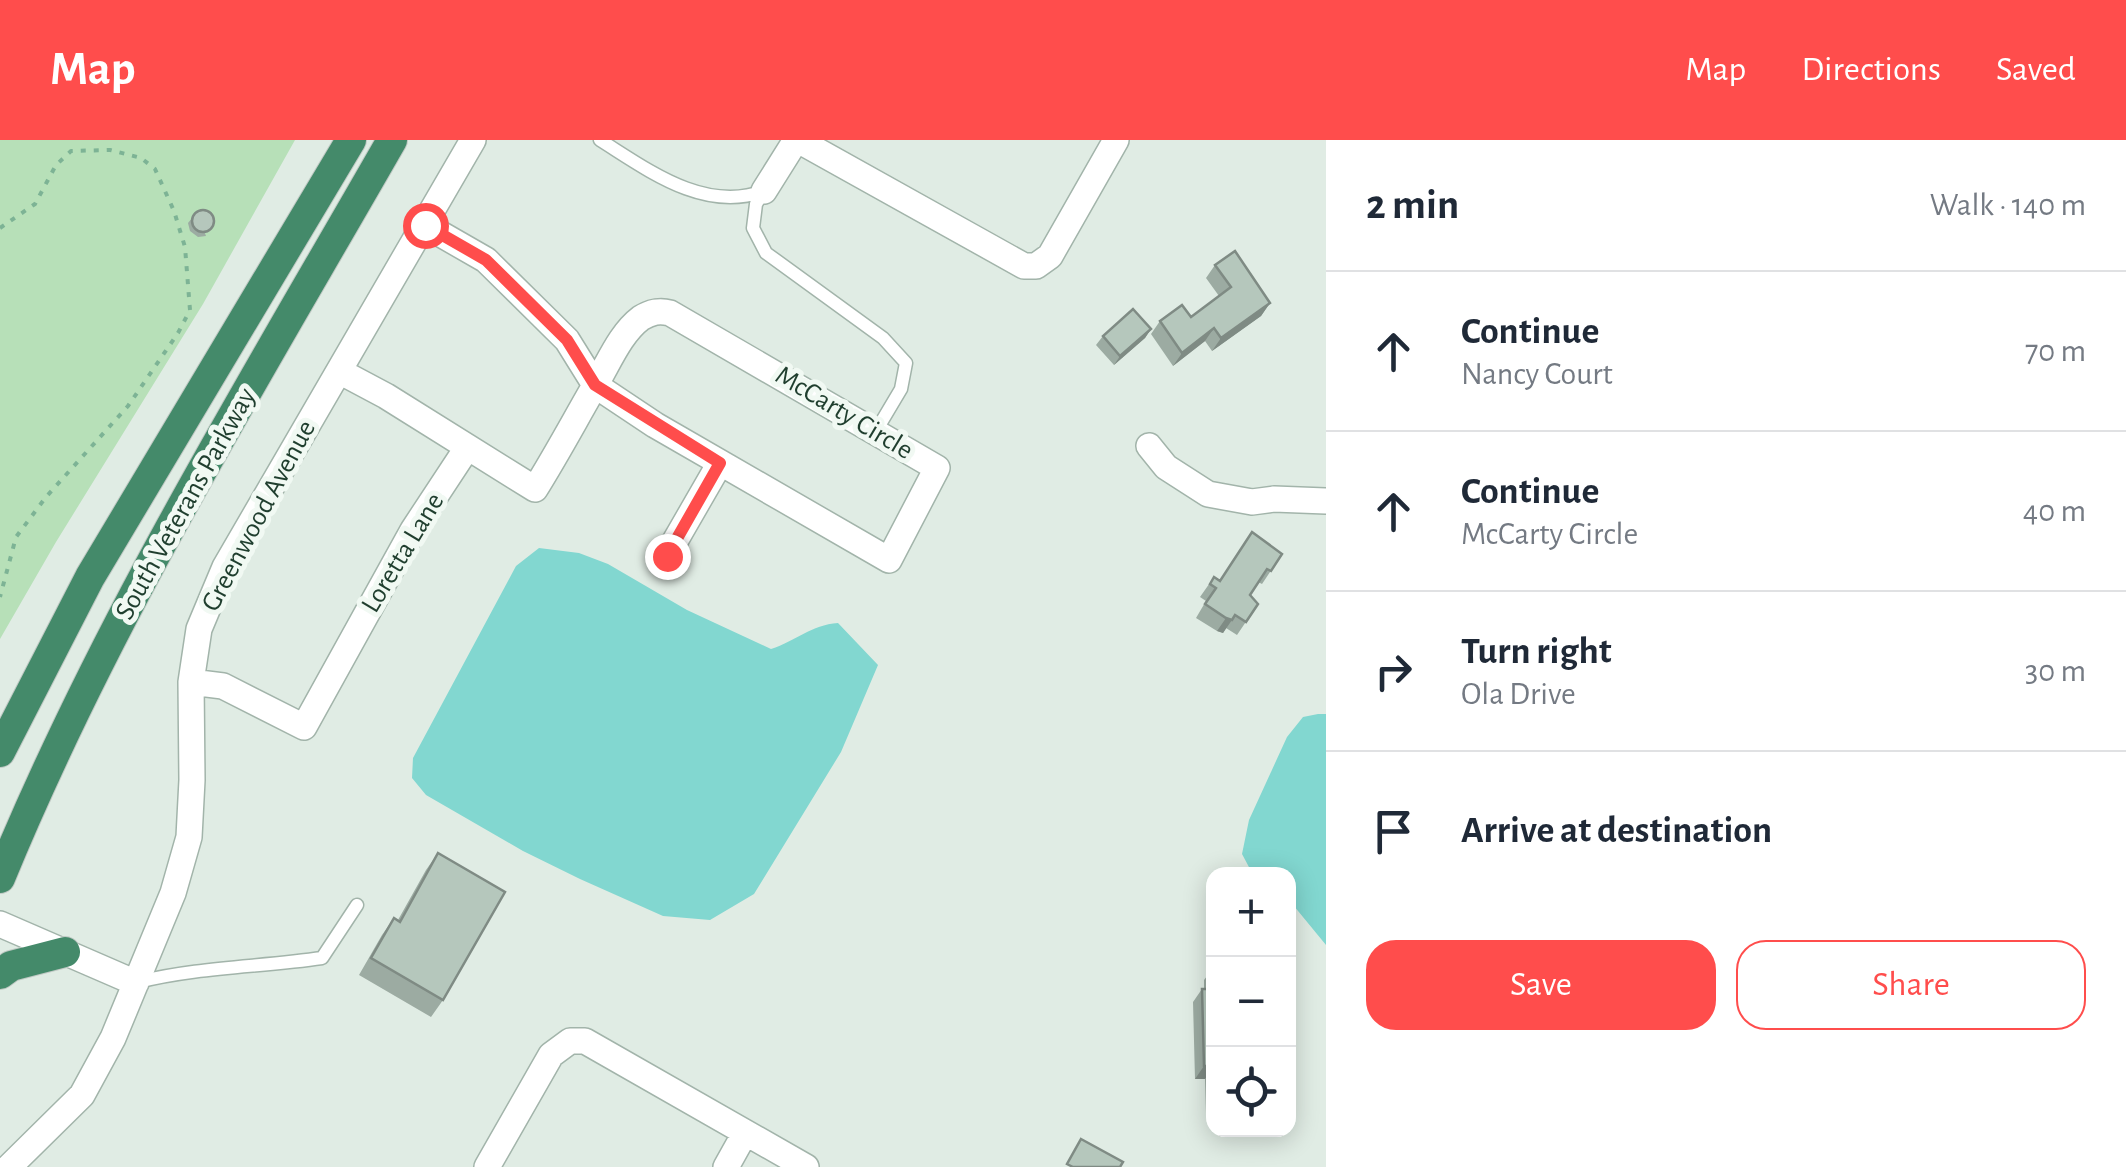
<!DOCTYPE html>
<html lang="en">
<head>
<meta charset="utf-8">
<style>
	:root { --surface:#fff; --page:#f2f2f3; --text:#1f2937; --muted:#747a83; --line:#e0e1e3; --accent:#ff4d4c }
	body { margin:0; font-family:"Alegreya Sans",sans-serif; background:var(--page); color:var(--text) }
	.controls { position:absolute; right:30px; bottom:30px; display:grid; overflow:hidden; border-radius:20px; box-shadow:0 5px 25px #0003 }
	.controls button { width:90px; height:90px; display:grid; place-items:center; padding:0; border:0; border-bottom:2px solid var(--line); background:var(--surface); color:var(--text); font:50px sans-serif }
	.stop { position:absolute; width:30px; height:30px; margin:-22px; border:8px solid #ff4d4c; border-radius:50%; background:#fff }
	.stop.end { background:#ff4d4c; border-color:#fff; box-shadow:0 2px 10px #0008 }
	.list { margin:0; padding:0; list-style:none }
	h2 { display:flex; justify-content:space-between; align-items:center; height:130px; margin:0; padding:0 40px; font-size:42px }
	h2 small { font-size:32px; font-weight:400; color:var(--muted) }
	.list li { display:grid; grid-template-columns:65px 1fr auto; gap:30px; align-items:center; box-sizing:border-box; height:160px; padding:0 40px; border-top:2px solid var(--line) }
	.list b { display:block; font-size:38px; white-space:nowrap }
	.list p { margin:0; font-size:32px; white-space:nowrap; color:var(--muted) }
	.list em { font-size:32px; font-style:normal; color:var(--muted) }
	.actions { display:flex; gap:20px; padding:30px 40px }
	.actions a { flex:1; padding:22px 0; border:2px solid var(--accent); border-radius:30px; text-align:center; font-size:35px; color:var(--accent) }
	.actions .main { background:var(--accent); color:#fff }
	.icon { flex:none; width:55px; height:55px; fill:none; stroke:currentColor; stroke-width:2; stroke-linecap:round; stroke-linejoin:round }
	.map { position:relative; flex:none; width:1326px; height:1027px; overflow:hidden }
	header { display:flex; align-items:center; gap:60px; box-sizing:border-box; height:140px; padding:0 50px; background:var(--accent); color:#fff }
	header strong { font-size:48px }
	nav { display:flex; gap:55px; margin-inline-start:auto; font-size:35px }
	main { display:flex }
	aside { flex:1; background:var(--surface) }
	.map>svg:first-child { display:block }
	.green { fill:#b7e0b8 }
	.water { fill:#82d7d0 }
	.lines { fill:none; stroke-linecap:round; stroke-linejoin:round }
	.service-casing { stroke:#a2b4aa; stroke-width:15 }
	.minor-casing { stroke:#a2b4aa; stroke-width:28 }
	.trunk-casing { stroke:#c0c9c4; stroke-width:32 }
	.path { stroke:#7db395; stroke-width:4; stroke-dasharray:5 8; stroke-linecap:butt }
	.service { stroke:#fff; stroke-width:12 }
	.minor { stroke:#fff; stroke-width:25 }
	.trunk { stroke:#448a6a; stroke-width:30 }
	.wall { fill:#9caba2 }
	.shaded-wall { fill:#7f8b84 }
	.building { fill:#b5c7bc; stroke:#7f8b84; stroke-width:2.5 }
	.route { stroke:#ff4d4c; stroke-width:12 }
	.labels { text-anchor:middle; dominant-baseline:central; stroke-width:10; stroke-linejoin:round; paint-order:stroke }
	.street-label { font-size:28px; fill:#1f3e2e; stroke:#f1f9f3 }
</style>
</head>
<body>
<header>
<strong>Map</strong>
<nav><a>Map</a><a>Directions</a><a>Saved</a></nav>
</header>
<main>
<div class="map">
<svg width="1326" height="1027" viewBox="0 0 1326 1027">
	<rect width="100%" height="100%" fill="#e0ece4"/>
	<!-- green -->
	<path class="green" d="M0,0H295L203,164L56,402L0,499Z"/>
	<!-- water -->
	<path class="water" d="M539,408L579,413L608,424L687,470L771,509C796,501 811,485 838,483L878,525L841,612L754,754L710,780L663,776L580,739L523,711L426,655L412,638L413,618L516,426Z
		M1318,574H1326V805L1289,760L1288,734H1257L1250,729L1242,714L1249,680L1287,597L1303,577Z"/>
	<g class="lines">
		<!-- service casing -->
		<g class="service-casing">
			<path id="service" d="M600,0C648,30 704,73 764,51
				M764,51L756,64L753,88L766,113L883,198L906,223L901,249L876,291
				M138,842C198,827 261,827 322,818L357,765"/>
		</g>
		<!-- minor casing -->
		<g class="minor-casing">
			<path id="minor" d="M798,0L1024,126H1036L1050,116L1116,0
				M764,51L796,0
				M339,231L386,256L535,349C557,314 576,278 597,242C610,220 621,193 641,178C651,172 659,170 670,173L937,328L889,420L655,285L595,245L567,200L486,120L425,85
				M1149,306L1166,327L1208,354L1252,362L1274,359L1326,361
				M667,415L720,323
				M191,542L223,546L304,587L413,390L467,308
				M0,784L136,843
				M9,1027L82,955L113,898L173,753L189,697L192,640L191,542L199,489L225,427L473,0
				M487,1027L551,915L570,901H585L806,1027
				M726,1027L745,993"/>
		</g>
		<!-- trunk casing -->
		<g class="trunk-casing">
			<path id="trunk" d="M0,612L90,437L351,0
				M0,738C106,480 254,241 392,0
				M0,834L11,826L65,812"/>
		</g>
		<!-- path -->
		<path class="path" d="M0,88L35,64L56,25L71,11L110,10L141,18L155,29L174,71L185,107L190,170L178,193L128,266L46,357L16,397L0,457"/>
		<!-- service -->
		<use href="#service" class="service"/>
		<!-- minor -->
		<use href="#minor" class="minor"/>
		<!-- trunk -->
		<use href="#trunk" class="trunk"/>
	</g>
	<!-- wall -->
	<path class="wall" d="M197,72L206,96L198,97L190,91L188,83Z
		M1215,125L1270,163L1261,176L1212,211L1205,201L1173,226L1151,194L1160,181L1191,177L1219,156L1206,138Z
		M1151,189L1145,198L1114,225L1096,205L1103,196Z
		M1282,414L1262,444L1258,442L1250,455L1258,464L1237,495L1226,488L1223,493L1217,491L1196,478L1206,461L1200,457L1214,437L1219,440Z
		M438,713L443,860L431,877L359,835L382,795L394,778L398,780L426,730Z
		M1214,827V973H1206L1205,939H1195L1193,862L1202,849H1204V840Z"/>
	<!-- shaded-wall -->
	<path class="shaded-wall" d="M1270,163L1261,176L1212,211L1221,198Z
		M1214,188L1205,201L1173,226L1182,213Z
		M1151,189L1145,198L1114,225L1120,216Z
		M1226,478L1232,480L1223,493L1217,491Z
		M1204,926L1214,927L1205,939H1195Z
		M1214,962V973H1206Z"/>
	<!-- building -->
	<path class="building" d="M192 81a11 11 0 1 1 22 0a11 11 0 1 1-22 0Z
		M1235,111L1270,163L1221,198L1214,188L1182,213L1160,181L1182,165L1191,177L1231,147L1215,125Z
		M1133,169L1151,189L1120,216L1103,196Z
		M1252,392L1282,414L1271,431L1267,429L1250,455L1258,464L1246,482L1235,475L1232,480L1226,478L1205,464L1216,448L1210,444L1214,437L1220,441Z
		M438,713L505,752L443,860L371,818L394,778L400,782Z
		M1202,849H1214V926H1204Z
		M1081,999L1123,1022L1120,1027H1073L1067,1024Z"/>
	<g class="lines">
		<!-- route -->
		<path class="route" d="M425,85L486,120L567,200L595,245L720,323L667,416"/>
	</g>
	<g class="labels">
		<!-- street labels -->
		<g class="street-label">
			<text transform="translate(844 273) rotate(31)">McCarty Circle</text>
			<text transform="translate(186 364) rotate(-61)">South Veterans Parkway</text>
			<text transform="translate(259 376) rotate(-62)">Greenwood Avenue</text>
			<text transform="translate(403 413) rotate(-59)">Loretta Lane</text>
		</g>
	</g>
</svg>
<div class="controls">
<button>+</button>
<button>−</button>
<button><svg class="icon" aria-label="locate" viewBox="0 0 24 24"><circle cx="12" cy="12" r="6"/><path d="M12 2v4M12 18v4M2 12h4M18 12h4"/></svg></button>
</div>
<div class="stop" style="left:425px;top:85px"></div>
<div class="stop end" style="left:667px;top:416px"></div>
</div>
<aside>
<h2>2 min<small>Walk · 140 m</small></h2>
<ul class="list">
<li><svg class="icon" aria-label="ahead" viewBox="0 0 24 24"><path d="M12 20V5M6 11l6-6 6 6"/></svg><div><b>Continue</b><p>Nancy Court</p></div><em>70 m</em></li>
<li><svg class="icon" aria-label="ahead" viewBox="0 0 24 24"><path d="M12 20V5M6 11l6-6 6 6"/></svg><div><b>Continue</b><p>McCarty Circle</p></div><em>40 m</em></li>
<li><svg class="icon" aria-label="right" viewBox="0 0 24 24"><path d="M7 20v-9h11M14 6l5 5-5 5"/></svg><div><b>Turn right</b><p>Ola Drive</p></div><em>30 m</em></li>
<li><svg class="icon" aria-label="arrive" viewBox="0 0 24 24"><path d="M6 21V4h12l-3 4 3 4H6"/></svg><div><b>Arrive at destination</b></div></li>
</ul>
<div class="actions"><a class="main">Save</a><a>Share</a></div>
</aside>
</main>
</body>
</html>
